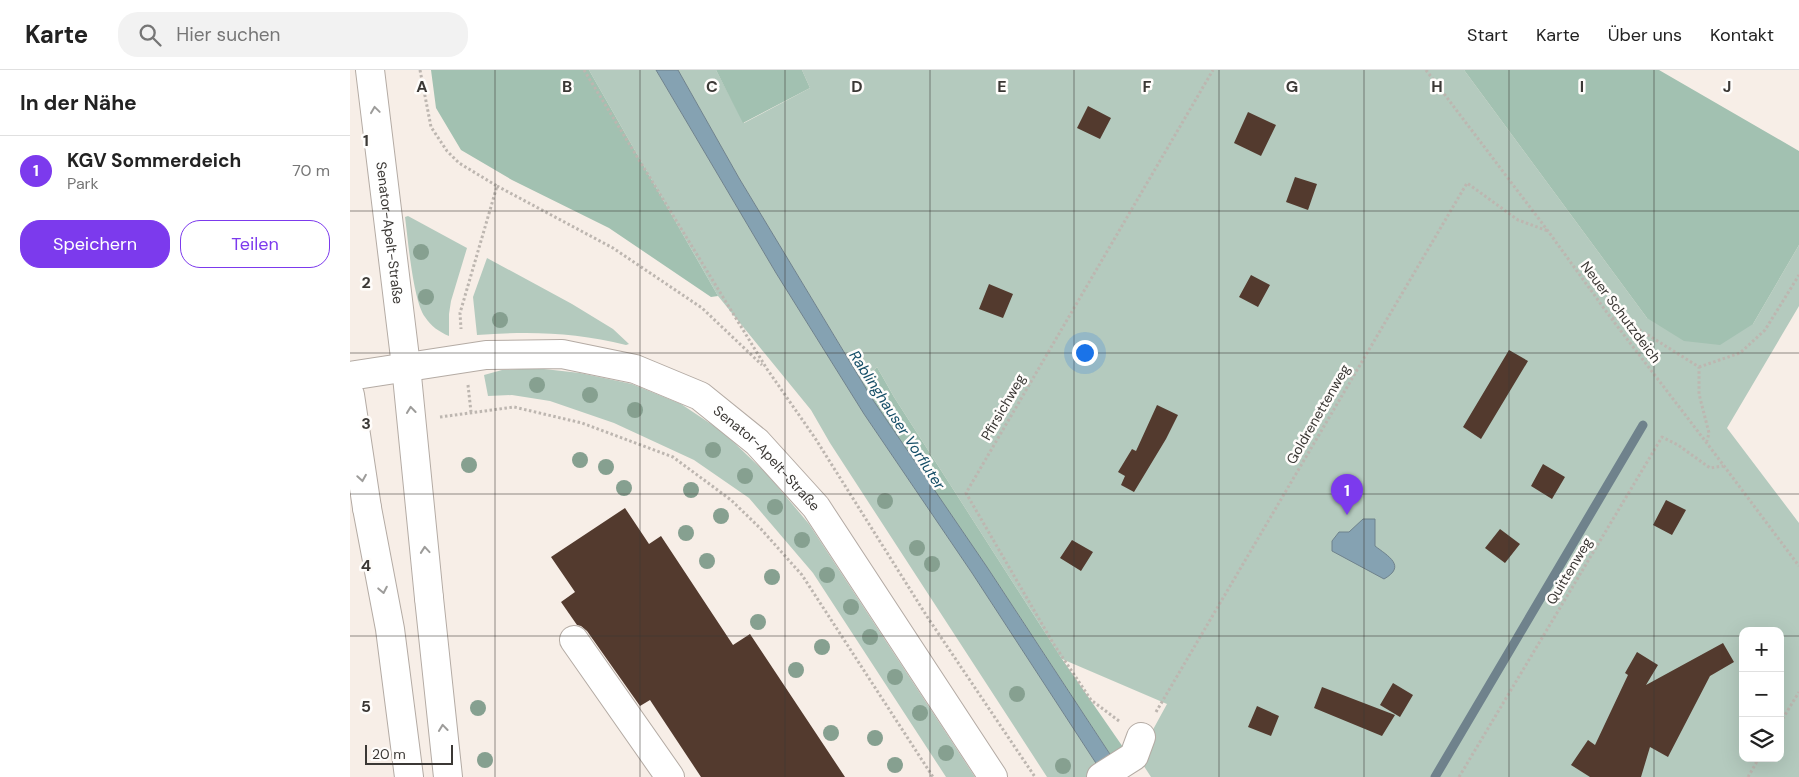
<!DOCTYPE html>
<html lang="de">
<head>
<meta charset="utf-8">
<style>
	:root { --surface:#fff; --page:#f2f2f2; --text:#222; --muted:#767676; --line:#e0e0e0; --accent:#7c3aed }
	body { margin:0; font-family:"DM Sans",sans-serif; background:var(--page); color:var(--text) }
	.controls { position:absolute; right:15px; bottom:15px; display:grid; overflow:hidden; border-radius:10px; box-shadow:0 5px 20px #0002 }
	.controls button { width:45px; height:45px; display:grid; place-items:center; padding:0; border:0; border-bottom:1px solid var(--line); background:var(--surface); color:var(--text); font:25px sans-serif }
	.scale { position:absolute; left:15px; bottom:12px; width:88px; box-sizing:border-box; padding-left:5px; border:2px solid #3b3835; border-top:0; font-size:14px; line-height:18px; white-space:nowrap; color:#3b3835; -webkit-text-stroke:4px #fffdfb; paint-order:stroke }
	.you { position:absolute; left:734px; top:282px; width:18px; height:18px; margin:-12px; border:4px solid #fff; border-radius:50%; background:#1a73e8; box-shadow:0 0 0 8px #1a73e833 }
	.badge { display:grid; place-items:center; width:32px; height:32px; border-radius:50%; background:var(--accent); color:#fff; font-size:16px; font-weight:700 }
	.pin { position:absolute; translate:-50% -41px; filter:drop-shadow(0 1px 2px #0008) }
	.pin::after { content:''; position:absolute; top:26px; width:18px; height:15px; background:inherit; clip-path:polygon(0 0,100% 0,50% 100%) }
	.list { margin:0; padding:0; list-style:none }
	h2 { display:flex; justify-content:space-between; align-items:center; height:65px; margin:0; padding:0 20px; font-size:21px }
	h2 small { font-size:16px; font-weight:400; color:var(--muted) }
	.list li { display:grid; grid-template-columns:32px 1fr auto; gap:15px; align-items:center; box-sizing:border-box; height:70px; padding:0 20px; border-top:1px solid var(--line) }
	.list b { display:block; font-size:19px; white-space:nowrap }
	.list p { margin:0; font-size:16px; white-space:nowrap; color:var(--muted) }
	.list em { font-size:16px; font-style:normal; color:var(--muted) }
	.actions { display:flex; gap:10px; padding:15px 20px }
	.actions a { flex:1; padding:11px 0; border:1px solid var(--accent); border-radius:20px; text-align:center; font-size:18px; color:var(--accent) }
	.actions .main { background:var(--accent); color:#fff }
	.icon { flex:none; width:28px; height:28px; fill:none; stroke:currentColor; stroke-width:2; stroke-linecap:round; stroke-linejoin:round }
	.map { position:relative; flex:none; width:1449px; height:707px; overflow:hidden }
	header { display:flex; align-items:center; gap:30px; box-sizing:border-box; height:70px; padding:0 25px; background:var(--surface); border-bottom:1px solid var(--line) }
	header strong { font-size:24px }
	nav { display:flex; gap:28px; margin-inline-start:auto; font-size:18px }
	.search { width:350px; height:45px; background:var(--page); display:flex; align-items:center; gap:12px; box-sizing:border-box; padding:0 18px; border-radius:20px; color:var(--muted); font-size:19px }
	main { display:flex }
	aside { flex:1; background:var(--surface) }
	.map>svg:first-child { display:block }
	.green { fill:#b4cabe; fill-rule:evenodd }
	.forest { fill:#a2c1b1 }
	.water { fill:#85a2b2; stroke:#6f828c }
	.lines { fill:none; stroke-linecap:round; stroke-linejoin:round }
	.stream { stroke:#6f828c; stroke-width:9 }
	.building { fill:#533a2e }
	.minor-casing { stroke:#b4aba4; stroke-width:30 }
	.highway-casing { stroke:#b4aba4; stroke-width:30 }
	.path { stroke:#bdb6b0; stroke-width:3; stroke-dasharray:2.5 2.5; stroke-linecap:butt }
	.minor { stroke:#fff; stroke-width:28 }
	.highway { stroke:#fff; stroke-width:28 }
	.tree { fill:#86a090 }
	.oneway { stroke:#9d9c9a }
	.grid { fill:none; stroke:#3b3835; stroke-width:1; stroke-opacity:0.55 }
	.labels { text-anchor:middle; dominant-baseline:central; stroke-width:5; stroke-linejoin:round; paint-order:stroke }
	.street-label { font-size:14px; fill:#3b3835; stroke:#fffdfb }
	.water-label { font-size:15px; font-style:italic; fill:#144d66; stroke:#fffdfb }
	.grid-label { font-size:16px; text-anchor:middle; font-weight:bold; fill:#3b3835; stroke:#fffdfb; stroke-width:5; stroke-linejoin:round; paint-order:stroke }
</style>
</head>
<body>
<header>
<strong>Karte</strong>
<div class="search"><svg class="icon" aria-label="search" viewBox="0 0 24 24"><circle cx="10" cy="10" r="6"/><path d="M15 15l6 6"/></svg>Hier suchen</div>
<nav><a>Start</a><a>Karte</a><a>Über uns</a><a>Kontakt</a></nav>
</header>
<main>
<aside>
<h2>In der Nähe<small></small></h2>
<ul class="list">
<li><span class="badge">1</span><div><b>KGV Sommerdeich</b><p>Park</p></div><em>70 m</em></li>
</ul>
<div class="actions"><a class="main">Speichern</a><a>Teilen</a></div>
</aside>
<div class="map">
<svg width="1449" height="707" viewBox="0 0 1449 707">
	<rect width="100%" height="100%" fill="#f7eee7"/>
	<!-- green -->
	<path class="green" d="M239,0H306L426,203L514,344L622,503L755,707H697L480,373L461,340L368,226Z
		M328,0H366L394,53L460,18L452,0H1114L1297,248L1403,254L1449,175V236L1377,358L1449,453V707H801L788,687L817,634L712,589L544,327L527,297L513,313L389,108ZM1393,561H1430V688H1393Z
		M58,146L117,178L101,231L99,244V266C89,262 81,256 75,247C63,231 58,169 55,147Z
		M137,188L222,234L263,259L279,274L276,275C225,262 179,261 127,265L123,227Z
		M185,298L230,303L282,314L331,334L373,362L417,404L459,454L625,707H596L463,503L399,428L344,390L264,353L200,331L162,325L138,326L134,305L152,300Z"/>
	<!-- forest -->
	<path class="forest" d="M81,0H239L368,226L361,227L259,158L162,110L111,80L86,38Z
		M366,0H452L460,18L393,53Z
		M1114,0H1309L1449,81V175L1403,254L1370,275L1334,271L1297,248Z
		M527,297L544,327L712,589L775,680L762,687L637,497L523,330L513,313Z"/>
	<!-- water -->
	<path class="water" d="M306,0H328L389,108L523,330L637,497L775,707H755L622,503L514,344L426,203Z
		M1013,449H1025V476C1038,486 1057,496 1034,509L982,481V471L989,462H999Z"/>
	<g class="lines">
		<!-- stream -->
		<path class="stream" d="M1085,707L1293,355"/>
	</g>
	<!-- building -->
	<path class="building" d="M738,36L761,48L750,69L727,58Z
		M898,42L926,55L911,86L884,73Z
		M945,107L967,114L958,140L936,132Z
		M901,205L920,215L908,237L889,227Z
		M639,214L663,224L653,248L629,239Z
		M1159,280L1178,291L1131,369L1113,357Z
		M807,335L828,345L816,369L784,422L771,415L775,406L768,402L782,379L786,381Z
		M1193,394L1215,407L1202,429L1181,416Z
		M1316,430L1336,440L1322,465L1303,455Z
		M275,438L299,474L311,466L383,575L400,564L495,707H351L300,630L290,636L237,561L231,556L227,555L211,532L225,522L201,487Z
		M1150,459L1170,474L1155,493L1135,478Z
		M722,470L743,482L731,501L710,488Z
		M1373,573L1384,592L1360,606L1318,687L1300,677L1291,707H1240L1221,695L1238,670L1245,675L1278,605L1275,603L1287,582L1308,595L1296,615Z
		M1043,613L1063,625L1050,647L1030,635Z
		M972,617L1045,645L1032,666L964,638Z
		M907,636L929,646L921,666L898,657Z"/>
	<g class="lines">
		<!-- minor casing -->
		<g class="minor-casing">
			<g id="minor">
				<path id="s1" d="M20,0L56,296L79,528"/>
				<path id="s2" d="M0,306L136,285L212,284L285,299L350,326L407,372L466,437L643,707"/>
				<path d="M0,325L17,438"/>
				<path d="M224,570L320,707"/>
				<path d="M751,707L784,686L791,667"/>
			</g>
		</g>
		<!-- highway casing -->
		<g class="highway-casing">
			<path id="highway" d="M17,438L40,559L59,707
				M79,528L98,707"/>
		</g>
		<!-- path -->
		<path class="path" d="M70,0L81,57L97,81L109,93L147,116L110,243L111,259
			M234,0L417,299L465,368L578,548L685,707
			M1076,0L1198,161L1261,248L1356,372L1449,496
			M147,116L263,178L352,238L412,295
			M1262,248L1274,250L1349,297V324L1359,363L1357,371
			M1349,297L1390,283L1415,260L1449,205
			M118,315L121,342
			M90,347L164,337L232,353L323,387L381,430L411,459L452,505L583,707
			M806,642L1117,113L1168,150L1198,161
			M769,651L741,630L703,573L616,423L863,0
			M1430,653L1449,622
			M1109,707L1312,367L1328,375L1360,398L1373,396
			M1398,707L1409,688"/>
		<!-- minor -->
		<use href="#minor" class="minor"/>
		<!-- highway -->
		<use href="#highway" class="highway"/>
	</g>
	<!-- trees -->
	<g class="tree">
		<circle cx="71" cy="182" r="8"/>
		<circle cx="76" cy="227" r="8"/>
		<circle cx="150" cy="250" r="8"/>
		<circle cx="187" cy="315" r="8"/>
		<circle cx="240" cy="325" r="8"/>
		<circle cx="285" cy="340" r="8"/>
		<circle cx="363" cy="380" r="8"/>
		<circle cx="230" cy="390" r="8"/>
		<circle cx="119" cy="395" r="8"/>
		<circle cx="256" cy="397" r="8"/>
		<circle cx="395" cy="406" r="8"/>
		<circle cx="274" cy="418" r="8"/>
		<circle cx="341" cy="420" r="8"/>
		<circle cx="535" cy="431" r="8"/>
		<circle cx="425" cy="437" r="8"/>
		<circle cx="371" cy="446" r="8"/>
		<circle cx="336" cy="463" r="8"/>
		<circle cx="452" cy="470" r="8"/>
		<circle cx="567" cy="478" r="8"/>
		<circle cx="357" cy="491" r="8"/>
		<circle cx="582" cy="494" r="8"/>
		<circle cx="477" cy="505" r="8"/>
		<circle cx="422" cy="507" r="8"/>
		<circle cx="501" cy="537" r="8"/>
		<circle cx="408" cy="552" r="8"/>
		<circle cx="520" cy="567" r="8"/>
		<circle cx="472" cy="577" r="8"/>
		<circle cx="446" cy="600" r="8"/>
		<circle cx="545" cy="607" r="8"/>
		<circle cx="667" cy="624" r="8"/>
		<circle cx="128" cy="638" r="8"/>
		<circle cx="570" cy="643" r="8"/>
		<circle cx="481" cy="663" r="8"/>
		<circle cx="525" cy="668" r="8"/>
		<circle cx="596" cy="683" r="8"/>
		<circle cx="135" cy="690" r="8"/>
		<circle cx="545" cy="695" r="8"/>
		<circle cx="713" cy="696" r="8"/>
	</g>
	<!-- one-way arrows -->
	<defs><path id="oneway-chevron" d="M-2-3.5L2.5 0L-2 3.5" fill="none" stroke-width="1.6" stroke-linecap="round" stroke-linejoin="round" transform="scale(1.25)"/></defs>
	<g class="oneway">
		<use href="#oneway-chevron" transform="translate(25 40) rotate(-98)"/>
		<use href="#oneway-chevron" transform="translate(61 340) rotate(-96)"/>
		<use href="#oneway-chevron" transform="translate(12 408) rotate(81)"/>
		<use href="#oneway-chevron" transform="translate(75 480) rotate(-95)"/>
		<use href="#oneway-chevron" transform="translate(33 520) rotate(79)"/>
		<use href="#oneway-chevron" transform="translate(93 658) rotate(-96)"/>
	</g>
	<!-- grid -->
	<path class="grid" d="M145,0V707M290,0V707M435,0V707M580,0V707M724,0V707M869,0V707M1014,0V707M1159,0V707M1304,0V707M0,141H1449M0,283H1449M0,424H1449M0,566H1393M1430,566H1449"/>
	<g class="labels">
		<!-- street labels -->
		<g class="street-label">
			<text stroke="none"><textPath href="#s1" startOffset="164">Senator-Apelt-Straße</textPath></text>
			<text transform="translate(1271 242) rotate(53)">Neuer Schutzdeich</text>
			<text transform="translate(653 337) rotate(-60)">Pfirsichweg</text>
			<text transform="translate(968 344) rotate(-60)">Goldrenettenweg</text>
			<text stroke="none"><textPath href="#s2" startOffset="450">Senator-Apelt-Straße</textPath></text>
			<text transform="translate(1219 501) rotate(-59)">Quittenweg</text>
		</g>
		<!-- water labels -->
		<g class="water-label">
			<text transform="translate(547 350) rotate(57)">Rablinghauser Vorfluter</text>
		</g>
	</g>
	<g class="grid-label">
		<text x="72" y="22">A</text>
		<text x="217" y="22">B</text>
		<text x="362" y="22">C</text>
		<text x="507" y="22">D</text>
		<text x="652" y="22">E</text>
		<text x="797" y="22">F</text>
		<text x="942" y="22">G</text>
		<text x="1087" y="22">H</text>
		<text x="1232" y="22">I</text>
		<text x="1377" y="22">J</text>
		<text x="16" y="76">1</text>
		<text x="16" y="218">2</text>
		<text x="16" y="359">3</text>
		<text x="16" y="501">4</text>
		<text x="16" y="642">5</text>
	</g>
</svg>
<div class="controls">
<button>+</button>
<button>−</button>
<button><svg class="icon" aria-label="layers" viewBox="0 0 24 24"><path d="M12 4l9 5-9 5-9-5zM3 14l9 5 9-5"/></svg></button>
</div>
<div class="scale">20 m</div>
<div class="you"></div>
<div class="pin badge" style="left:997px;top:445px">1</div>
</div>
</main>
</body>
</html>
